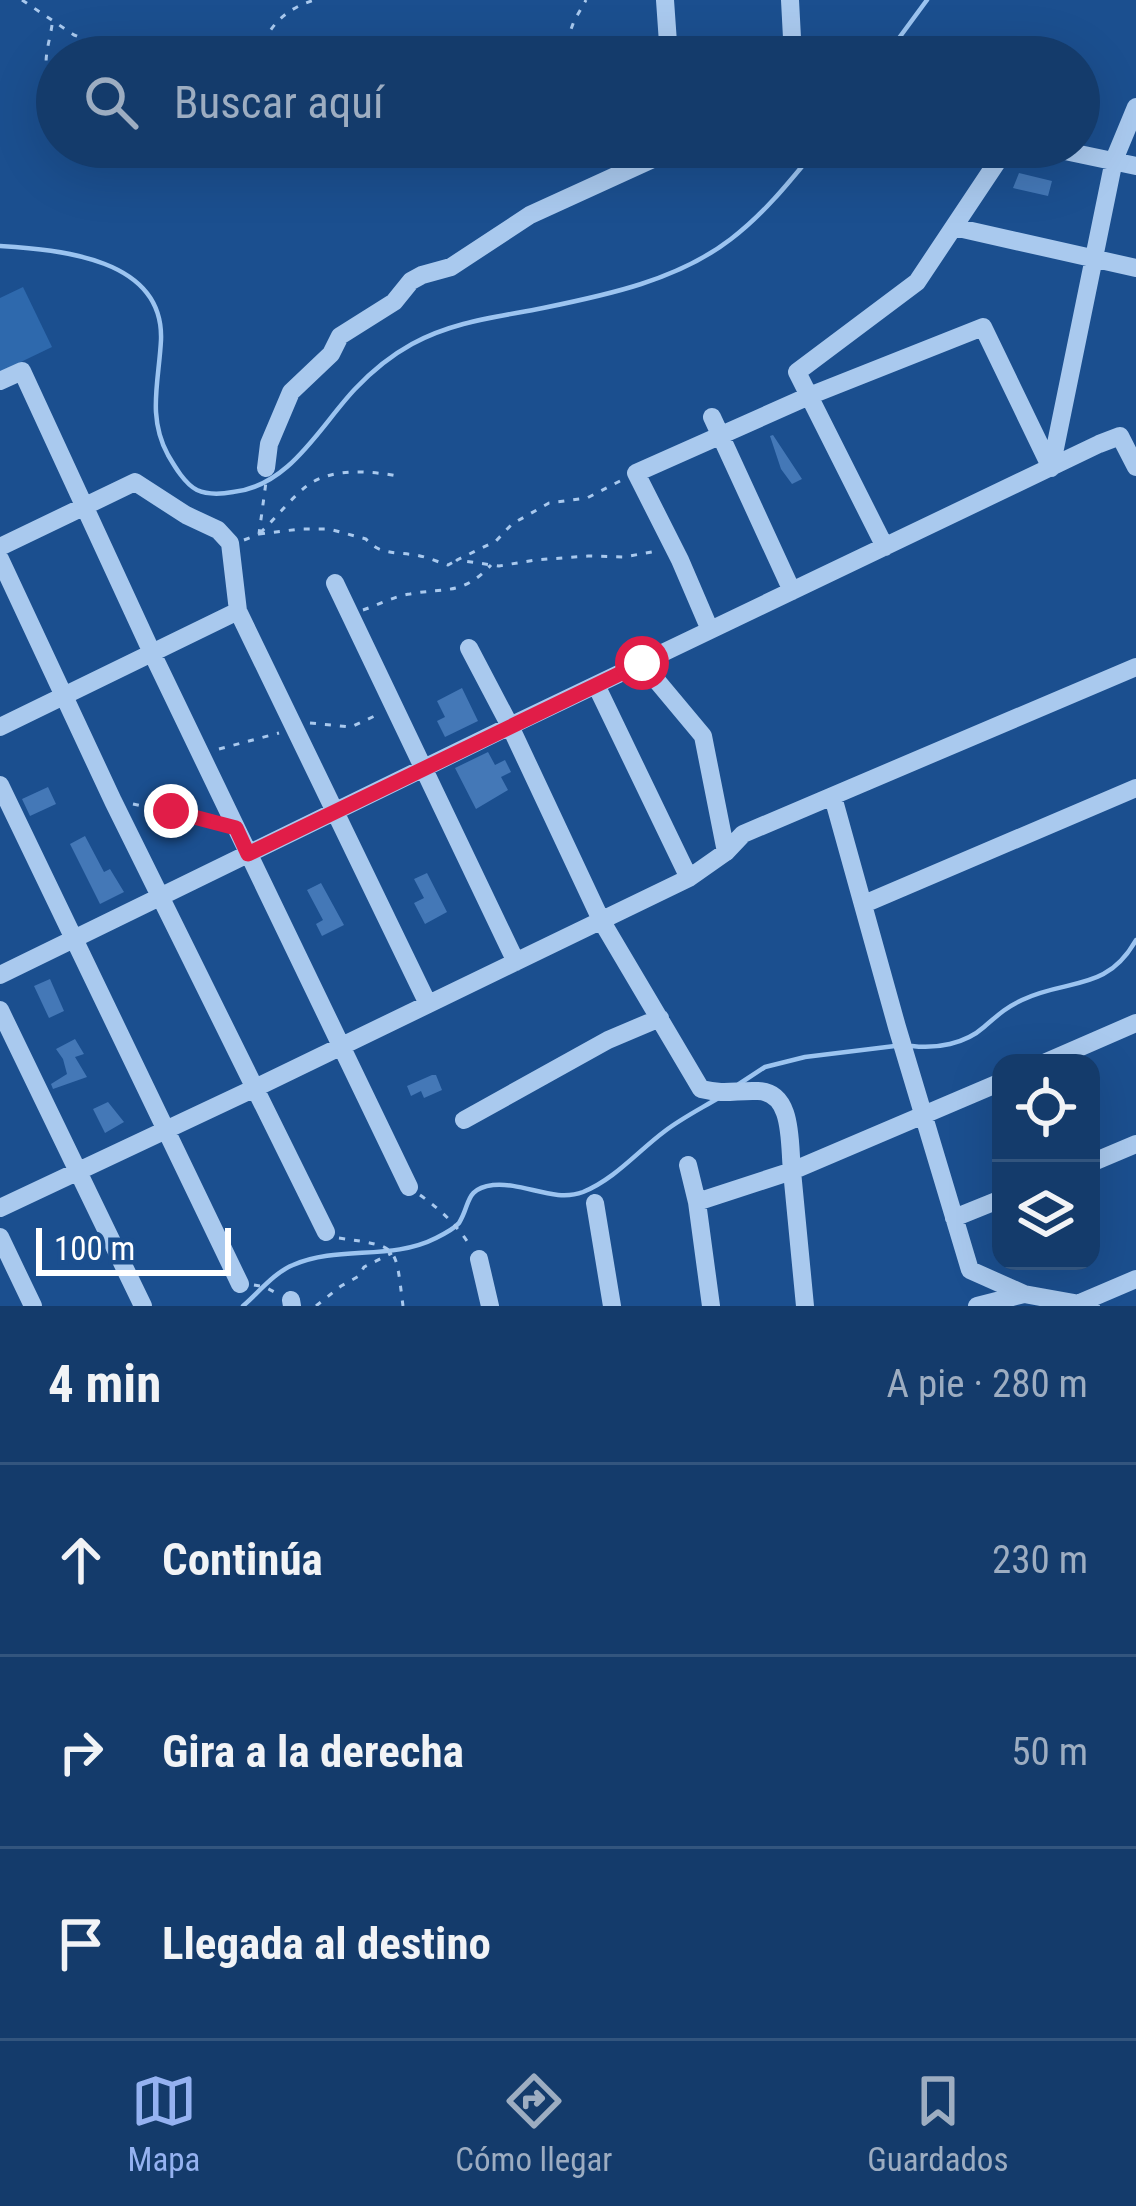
<!DOCTYPE html>
<html lang="es">
<head>
<meta charset="utf-8">
<style>
	:root { --surface:#143b6b; --page:#1d4271; --text:#f1f3f6; --muted:#9dadc1; --line:#33557e; --accent:#95b2f1 }
	body { margin:0; font-family:"Roboto Condensed",sans-serif; background:var(--page); color:var(--text) }
	.controls { position:absolute; right:36px; bottom:36px; display:grid; overflow:hidden; border-radius:24px; box-shadow:0 12px 48px #0002 }
	.controls button { width:108px; height:108px; display:grid; place-items:center; padding:0; border:0; border-bottom:3px solid var(--line); background:var(--surface); color:var(--text); font:60px sans-serif }
	.scale { position:absolute; left:36px; bottom:30px; width:195px; box-sizing:border-box; padding-left:12px; border:6px solid #fff; border-top:0; font-size:33px; line-height:42px; white-space:nowrap; color:#fff; -webkit-text-stroke:9px #1b4f8f; paint-order:stroke }
	.stop { position:absolute; width:36px; height:36px; margin:-27px; border:9px solid #e11d48; border-radius:50%; background:#fff }
	.stop.end { background:#e11d48; border-color:#fff; box-shadow:0 3px 12px #0008 }
	.list { margin:0; padding:0; list-style:none }
	h2 { display:flex; justify-content:space-between; align-items:center; height:156px; margin:0; padding:0 48px; font-size:51px }
	h2 small { font-size:39px; font-weight:400; color:var(--muted) }
	.list li { display:grid; grid-template-columns:78px 1fr auto; gap:36px; align-items:center; box-sizing:border-box; height:192px; padding:0 48px; border-top:3px solid var(--line) }
	.list b { display:block; font-size:45px; white-space:nowrap }
	.list em { font-size:39px; font-style:normal; color:var(--muted) }
	.icon { flex:none; width:66px; height:66px; fill:none; stroke:currentColor; stroke-width:2; stroke-linecap:round; stroke-linejoin:round }
	.map { position:relative; flex:none; width:1136px; height:1306px; overflow:hidden }
	.search { position:absolute; background:var(--surface); box-shadow:0 12px 48px #0002; left:36px; right:36px; top:36px; height:132px; display:flex; align-items:center; gap:30px; box-sizing:border-box; padding:0 42px; border-radius:66px; color:var(--muted); font-size:45px }
	.sheet { height:732px; background:var(--surface) }
	nav { display:flex; justify-content:space-around; align-items:center; box-sizing:border-box; height:168px; border-top:3px solid var(--line); background:var(--surface); font-size:33px; color:var(--muted) }
	nav a { display:grid; justify-items:center; gap:6px }
	nav .on { color:var(--accent) }
	.map>svg:first-child { display:block }
	.green { fill:#2e69ad }
	.lines { fill:none; stroke-linecap:round; stroke-linejoin:round }
	.stream { stroke:#9cc4f0; stroke-width:4.5 }
	.building { fill:#4478b7 }
	.path { stroke:#a9c9ee; stroke-width:3; stroke-dasharray:6 9; stroke-linecap:butt }
	.minor { stroke:#a9c9ee; stroke-width:18 }
	.route { stroke:#e11d48; stroke-width:15 }
</style>
</head>
<body>
<div class="map">
<svg width="1136" height="1306" viewBox="0 0 1136 1306">
	<rect width="100%" height="100%" fill="#1b4f8f"/>
	<!-- green -->
	<path class="green" d="M23,287L52,347L0,372V298Z"/>
	<g class="lines">
		<!-- stream -->
		<path class="stream" d="M885,57L927,0
			M0,246C60,250 164,258 161,340C159,381 147,417 168,455C175,467 185,484 197,490C208,495 222,494 233,492C290,486 320,426 355,389C371,372 392,355 412,344C454,321 498,317 543,308C607,295 678,280 731,239C765,213 791,180 818,147
			M912,1046C936,1049 965,1044 984,1027C998,1015 1005,1008 1022,1000C1067,978 1106,993 1136,940
			M739,1084L765,1067L805,1057L895,1046
			M243,1306C258,1293 275,1272 293,1265C339,1245 391,1261 436,1238C444,1234 454,1229 459,1223C471,1204 464,1189 493,1185C524,1182 554,1203 583,1192C615,1179 638,1151 665,1131C682,1118 702,1108 720,1097"/>
	</g>
	<!-- building -->
	<path class="building" d="M1019,173L1052,181L1048,196L1013,188Z
		M773,435L802,479L792,484L781,469L770,436Z
		M462,688L478,721L445,737L437,721L445,717L437,701Z
		M488,752L495,765L505,760L511,772L501,777L508,790L476,809L455,768Z
		M48,787L56,804L30,816L22,799Z
		M85,836L104,872L110,869L124,892L100,904L70,844Z
		M427,873L447,912L425,924L414,903L424,898L414,879Z
		M321,883L344,925L322,936L316,924L323,920L307,890Z
		M50,979L64,1011L49,1018L34,986Z
		M75,1039L84,1054L75,1057L87,1077L53,1089L51,1084L67,1074L63,1059L56,1049Z
		M432,1075H436L442,1090L424,1098L421,1091L411,1096L407,1086Z
		M108,1102L124,1122L105,1133L93,1109Z"/>
	<g class="lines">
		<!-- path -->
		<path class="path" d="M22,0L74,35L107,48L167,57
			M52,25C49,47 38,70 57,87
			M259,57C266,27 286,8 315,0
			M561,57L574,21L586,0
			M620,481L587,498L549,503L512,524L496,541L457,560L499,566L535,560L588,556L624,557L657,551
			M260,533C276,518 291,498 308,485C333,467 374,471 402,477
			M259,534L300,529H329L366,539C379,555 397,552 416,555C427,557 438,562 448,565L457,560
			M244,540L259,534L266,482
			M363,610C378,605 395,596 410,594C447,587 462,596 491,565
			M310,723L351,727L381,713
			M219,749L279,733
			M133,804L217,823
			M420,1195C441,1210 457,1225 471,1247
			M339,1238C400,1247 395,1244 403,1306
			M254,1285L265,1287L278,1294
			M316,1306L341,1286L359,1276L364,1267L392,1253"/>
		<!-- minor -->
		<path class="minor" d="M665,0L669,57
			M790,0L793,57
			M1046,147L1136,166
			M954,227L1136,268
			M0,381L22,371L153,655L409,1187
			M712,417L792,591
			M266,468L269,444L291,392L331,354L340,336L394,302L411,281L422,275L451,267L530,215L679,147
			M1051,468L1114,160L1136,107
			M0,547L135,482L186,515L218,530L230,543L238,611L428,1004
			M885,547L797,372L917,282L1005,150L1011,147
			M0,559L113,801L326,1232
			M335,583L516,962
			M710,630L680,560L636,473L809,396L983,327L1051,468
			M469,648L510,726L601,920L701,1089C726,1095 735,1090 758,1091C794,1092 789,1144 792,1171L697,1202
			M642,663L703,736L726,852
			M596,685L689,878
			M0,727L238,611
			M0,785L240,1284
			M833,797L897,1027L970,1270L1024,1294L1091,1306
			M864,904L1136,788
			M0,975L510,726L1099,444L1120,436L1136,467
			M0,1010L143,1306
			M1044,1063L1136,1023
			M464,1120L608,1040L660,1018
			M1091,1163L1136,1144
			M688,1165L697,1202L711,1306
			M595,1203L612,1306
			M0,1208L253,1089L689,878L726,852L743,834L1136,667
			M954,1218L1001,1199
			M0,1237L33,1306
			M479,1259L490,1306
			M291,1300L292,1306
			M1082,1302L1136,1279
			M805,1306L792,1171L1001,1082
			M977,1306L1024,1294"/>
	</g>
	<g class="lines">
		<!-- route -->
		<path class="route" d="M171,811L236,828L248,854L642,663"/>
	</g>
</svg>
<div class="controls">
<button><svg class="icon" aria-label="locate" viewBox="0 0 24 24"><circle cx="12" cy="12" r="6"/><path d="M12 2v4M12 18v4M2 12h4M18 12h4"/></svg></button>
<button><svg class="icon" aria-label="layers" viewBox="0 0 24 24"><path d="M12 4l9 5-9 5-9-5zM3 14l9 5 9-5"/></svg></button>
</div>
<div class="scale">100 m</div>
<div class="stop" style="left:642px;top:663px"></div>
<div class="stop end" style="left:171px;top:811px"></div>
<div class="search"><svg class="icon" aria-label="search" viewBox="0 0 24 24"><circle cx="10" cy="10" r="6"/><path d="M15 15l6 6"/></svg>Buscar aquí</div>
</div>
<section class="sheet">
<h2>4 min<small>A pie · 280 m</small></h2>
<ul class="list">
<li><svg class="icon" aria-label="ahead" viewBox="0 0 24 24"><path d="M12 20V5M6 11l6-6 6 6"/></svg><div><b>Continúa</b></div><em>230 m</em></li>
<li><svg class="icon" aria-label="right" viewBox="0 0 24 24"><path d="M7 20v-9h11M14 6l5 5-5 5"/></svg><div><b>Gira a la derecha</b></div><em>50 m</em></li>
<li><svg class="icon" aria-label="arrive" viewBox="0 0 24 24"><path d="M6 21V4h12l-3 4 3 4H6"/></svg><div><b>Llegada al destino</b></div></li>
</ul>
</section>
<nav>
<a class="on"><svg class="icon" aria-label="map" viewBox="0 0 24 24"><path d="M3 6l6-2 6 2 6-2v14l-6 2-6-2-6 2zM9 4v14M15 6v14"/></svg>Mapa</a>
<a><svg class="icon" aria-label="directions" viewBox="0 0 24 24"><path d="M12 3l9 9-9 9-9-9zM9 14v-3h6M13 9l2 2-2 2"/></svg>Cómo llegar</a>
<a><svg class="icon" aria-label="saved" viewBox="0 0 24 24"><path d="M7 4h10v16l-5-4-5 4z"/></svg>Guardados</a>
</nav>
</body>
</html>
